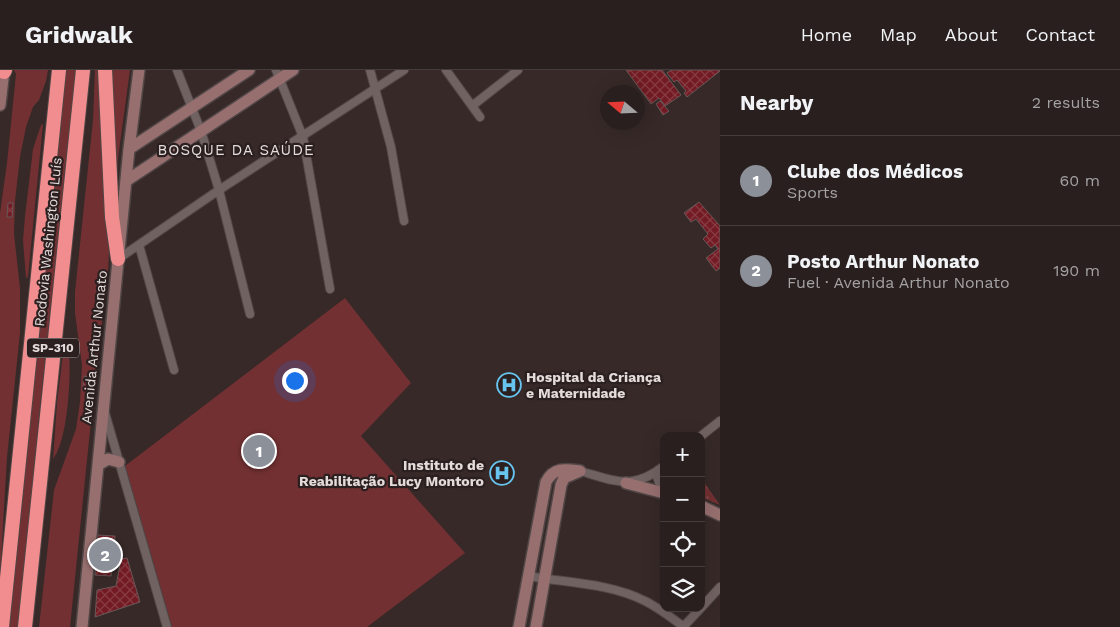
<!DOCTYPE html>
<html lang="en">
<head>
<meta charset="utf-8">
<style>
	:root { --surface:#281f1e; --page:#342c2b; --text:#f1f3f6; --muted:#a5a2a4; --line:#443d3c; --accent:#8c9099 }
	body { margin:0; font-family:"Work Sans",sans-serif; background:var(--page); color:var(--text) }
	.controls { position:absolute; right:15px; bottom:15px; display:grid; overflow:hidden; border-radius:10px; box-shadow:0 5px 20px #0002 }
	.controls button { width:45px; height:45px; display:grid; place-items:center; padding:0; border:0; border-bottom:1px solid var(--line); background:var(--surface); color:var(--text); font:25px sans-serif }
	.compass { position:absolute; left:600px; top:15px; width:45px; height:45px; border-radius:50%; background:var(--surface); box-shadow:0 5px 20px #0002; rotate:289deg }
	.you { position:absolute; left:294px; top:310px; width:18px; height:18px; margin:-12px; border:4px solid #fff; border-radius:50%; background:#1a73e8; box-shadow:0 0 0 8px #1a73e833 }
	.badge { display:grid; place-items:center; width:32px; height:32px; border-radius:50%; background:var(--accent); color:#fff; font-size:16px; font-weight:700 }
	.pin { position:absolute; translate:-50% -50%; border:2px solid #fff; box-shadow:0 1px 5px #0006 }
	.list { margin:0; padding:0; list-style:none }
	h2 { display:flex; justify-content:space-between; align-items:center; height:65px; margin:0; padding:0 20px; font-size:21px }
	h2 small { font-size:16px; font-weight:400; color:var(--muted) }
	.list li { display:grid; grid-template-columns:32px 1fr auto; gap:15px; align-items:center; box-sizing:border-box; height:90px; padding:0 20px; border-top:1px solid var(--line) }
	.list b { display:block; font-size:19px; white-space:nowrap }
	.list p { margin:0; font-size:16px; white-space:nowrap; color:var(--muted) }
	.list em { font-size:16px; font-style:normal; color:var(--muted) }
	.icon { flex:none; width:28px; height:28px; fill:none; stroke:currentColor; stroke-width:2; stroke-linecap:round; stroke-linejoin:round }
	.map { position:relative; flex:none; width:720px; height:557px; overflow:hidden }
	header { display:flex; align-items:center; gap:30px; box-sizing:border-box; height:70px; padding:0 25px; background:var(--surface); border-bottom:1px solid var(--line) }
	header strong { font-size:24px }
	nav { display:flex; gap:28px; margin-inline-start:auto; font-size:18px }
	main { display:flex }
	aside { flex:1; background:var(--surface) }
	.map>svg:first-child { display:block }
	.green { fill:#723032 }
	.park { fill:url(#park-dots) }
	.building { fill:url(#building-cross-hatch); stroke:#675858 }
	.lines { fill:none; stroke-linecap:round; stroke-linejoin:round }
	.street-casing { stroke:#514646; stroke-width:10 }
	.secondary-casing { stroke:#514646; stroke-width:14 }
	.highway-casing { stroke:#514646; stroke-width:16 }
	.street { stroke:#716262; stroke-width:8 }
	.secondary { stroke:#976f6f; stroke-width:11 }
	.highway { stroke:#f18d8e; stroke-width:14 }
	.labels { text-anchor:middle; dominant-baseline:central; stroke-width:4.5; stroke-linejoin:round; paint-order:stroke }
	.shield { fill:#2b1f1f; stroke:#aca3a3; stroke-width:1 }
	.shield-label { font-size:12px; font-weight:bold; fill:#e4dbdb }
	.street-label { font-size:14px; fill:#e4dbdb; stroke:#2b1f1f }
	.poi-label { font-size:14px; font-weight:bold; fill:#e4dbdb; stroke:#2b1f1f; text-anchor:start }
	.neighbourhood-label { font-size:15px; letter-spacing:1px; fill:#e4dbdb; stroke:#2b1f1f }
</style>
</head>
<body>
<header>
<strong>Gridwalk</strong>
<nav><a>Home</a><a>Map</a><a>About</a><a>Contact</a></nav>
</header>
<main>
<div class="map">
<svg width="720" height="557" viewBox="0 0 720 557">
	<defs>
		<pattern id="park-dots" width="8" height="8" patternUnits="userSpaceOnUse" patternTransform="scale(1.25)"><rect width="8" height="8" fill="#723032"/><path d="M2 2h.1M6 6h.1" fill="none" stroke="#864d4f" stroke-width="1.8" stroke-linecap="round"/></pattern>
		<pattern id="building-cross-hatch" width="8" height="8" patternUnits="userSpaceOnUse" patternTransform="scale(1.25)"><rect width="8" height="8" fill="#731b24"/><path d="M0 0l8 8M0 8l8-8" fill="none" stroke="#873c43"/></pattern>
	</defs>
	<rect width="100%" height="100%" fill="#362928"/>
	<!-- green -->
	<path class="green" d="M14,0H48L46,11L39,30L33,37L26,57L20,87L15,131L14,164L20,218V263L7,387L0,508V143L7,93L16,4Z
		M65,0H77L41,327L19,557H8Z
		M95,0H102L109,182L107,221L104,237L97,292L70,557H39L54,420L76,359L80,332L82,295L75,243V222L93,50Z
		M110,0H130L115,110Z
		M43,54L28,207L26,208L23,170L25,146L33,79L41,55Z
		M345,228L411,313L361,366L465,483L367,557H172L125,396Z
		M65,268C74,281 68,347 63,364C61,373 58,382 53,389L57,333Z"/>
	<!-- park -->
	<path class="park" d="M701,408L720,435L701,427Z"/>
	<!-- building -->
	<path class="building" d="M626,0H662L681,25L665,36L659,28L651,34Z
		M671,0H720V1L687,27L684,23L686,21L677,10L674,12L667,3Z
		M660,31L669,41L663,45L656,34Z
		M699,132L720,156V198L716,201L706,188L718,179L715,175L711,178L703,169L708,164L696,149L691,152L684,143Z
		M8,133H13L12,147H7Z
		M84,306L89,307L88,321L83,320Z
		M98,465L115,466L111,506L95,505Z
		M127,488L140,532L95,547L97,520L116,516L121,489Z"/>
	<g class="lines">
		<!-- street casing -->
		<g class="street-casing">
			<path id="street" d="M177,0L201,61L219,120L250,244
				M276,0L303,67L330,219
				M370,0L391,77L404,151
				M446,0L480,47
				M472,36L518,0
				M139,175L174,300
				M118,189L219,120L404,0
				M105,343L167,557
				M701,366L720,351
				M658,400C656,408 658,413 664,419
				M580,401C616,411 632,421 664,396
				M528,506C567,513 609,513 645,531C659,538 672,548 684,557
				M701,538L720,517
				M683,557L701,538"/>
		</g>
		<!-- secondary casing -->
		<g class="secondary-casing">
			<path id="secondary" d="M0,35L4,0
				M129,79L249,0
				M126,111L293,0
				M98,395L108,389L119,392
				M626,413L664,423
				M701,436L720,445
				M82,557L129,79L139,0
				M519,557L546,412C554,397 565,399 580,401
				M536,557L561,415L564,408L580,401"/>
		</g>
		<!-- highway casing -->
		<g class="highway-casing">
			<path id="highway" d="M105,0L112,147L118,189
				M4,2L5,0
				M2,557L59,0
				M25,557L83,0"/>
		</g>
		<!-- street -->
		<use href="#street" class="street"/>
		<!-- secondary -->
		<use href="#secondary" class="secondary"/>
		<!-- highway -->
		<use href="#highway" class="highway"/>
	</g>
	<!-- icons -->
	<defs>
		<g id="hospital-ring" transform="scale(1.25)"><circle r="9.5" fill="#2b1f1f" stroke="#67c4ef" stroke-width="1.5"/><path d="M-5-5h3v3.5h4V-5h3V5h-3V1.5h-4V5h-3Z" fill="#67c4ef"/></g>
	</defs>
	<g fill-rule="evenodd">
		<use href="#hospital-ring" x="509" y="315"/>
		<use href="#hospital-ring" x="502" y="403"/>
	</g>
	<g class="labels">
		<!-- shield labels -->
		<rect class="shield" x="27" y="268.5" width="52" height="19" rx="4"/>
		<g class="shield-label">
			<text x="53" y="278">SP-310</text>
		</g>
		<!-- street labels -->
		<g class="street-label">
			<text transform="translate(48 172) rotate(-84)">Rodovia Washington Luís</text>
			<text transform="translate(94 277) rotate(-84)">Avenida Arthur Nonato</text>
		</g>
		<!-- poi labels -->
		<g class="poi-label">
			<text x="526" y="307">Hospital da Criança<tspan x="526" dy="16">e Maternidade</tspan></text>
			<text x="484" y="395" text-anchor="end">Instituto de<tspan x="484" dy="16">Reabilitação Lucy Montoro</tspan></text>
		</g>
		<!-- neighbourhood labels -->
		<g class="neighbourhood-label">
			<text x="236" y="80">BOSQUE DA SAÚDE</text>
		</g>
	</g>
</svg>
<div class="controls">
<button>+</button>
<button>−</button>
<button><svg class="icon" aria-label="locate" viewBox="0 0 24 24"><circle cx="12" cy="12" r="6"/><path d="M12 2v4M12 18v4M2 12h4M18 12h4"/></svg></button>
<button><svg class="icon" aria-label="layers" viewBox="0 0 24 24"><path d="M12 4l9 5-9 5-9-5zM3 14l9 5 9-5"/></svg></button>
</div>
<svg class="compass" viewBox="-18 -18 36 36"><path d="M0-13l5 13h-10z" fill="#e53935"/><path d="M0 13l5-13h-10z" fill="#a5a2a4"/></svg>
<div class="you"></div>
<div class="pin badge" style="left:259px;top:381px">1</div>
<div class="pin badge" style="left:105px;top:485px">2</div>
</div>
<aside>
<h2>Nearby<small>2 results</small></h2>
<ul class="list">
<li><span class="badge">1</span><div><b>Clube dos Médicos</b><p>Sports</p></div><em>60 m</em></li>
<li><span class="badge">2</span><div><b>Posto Arthur Nonato</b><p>Fuel · Avenida Arthur Nonato</p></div><em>190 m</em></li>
</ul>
</aside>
</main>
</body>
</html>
